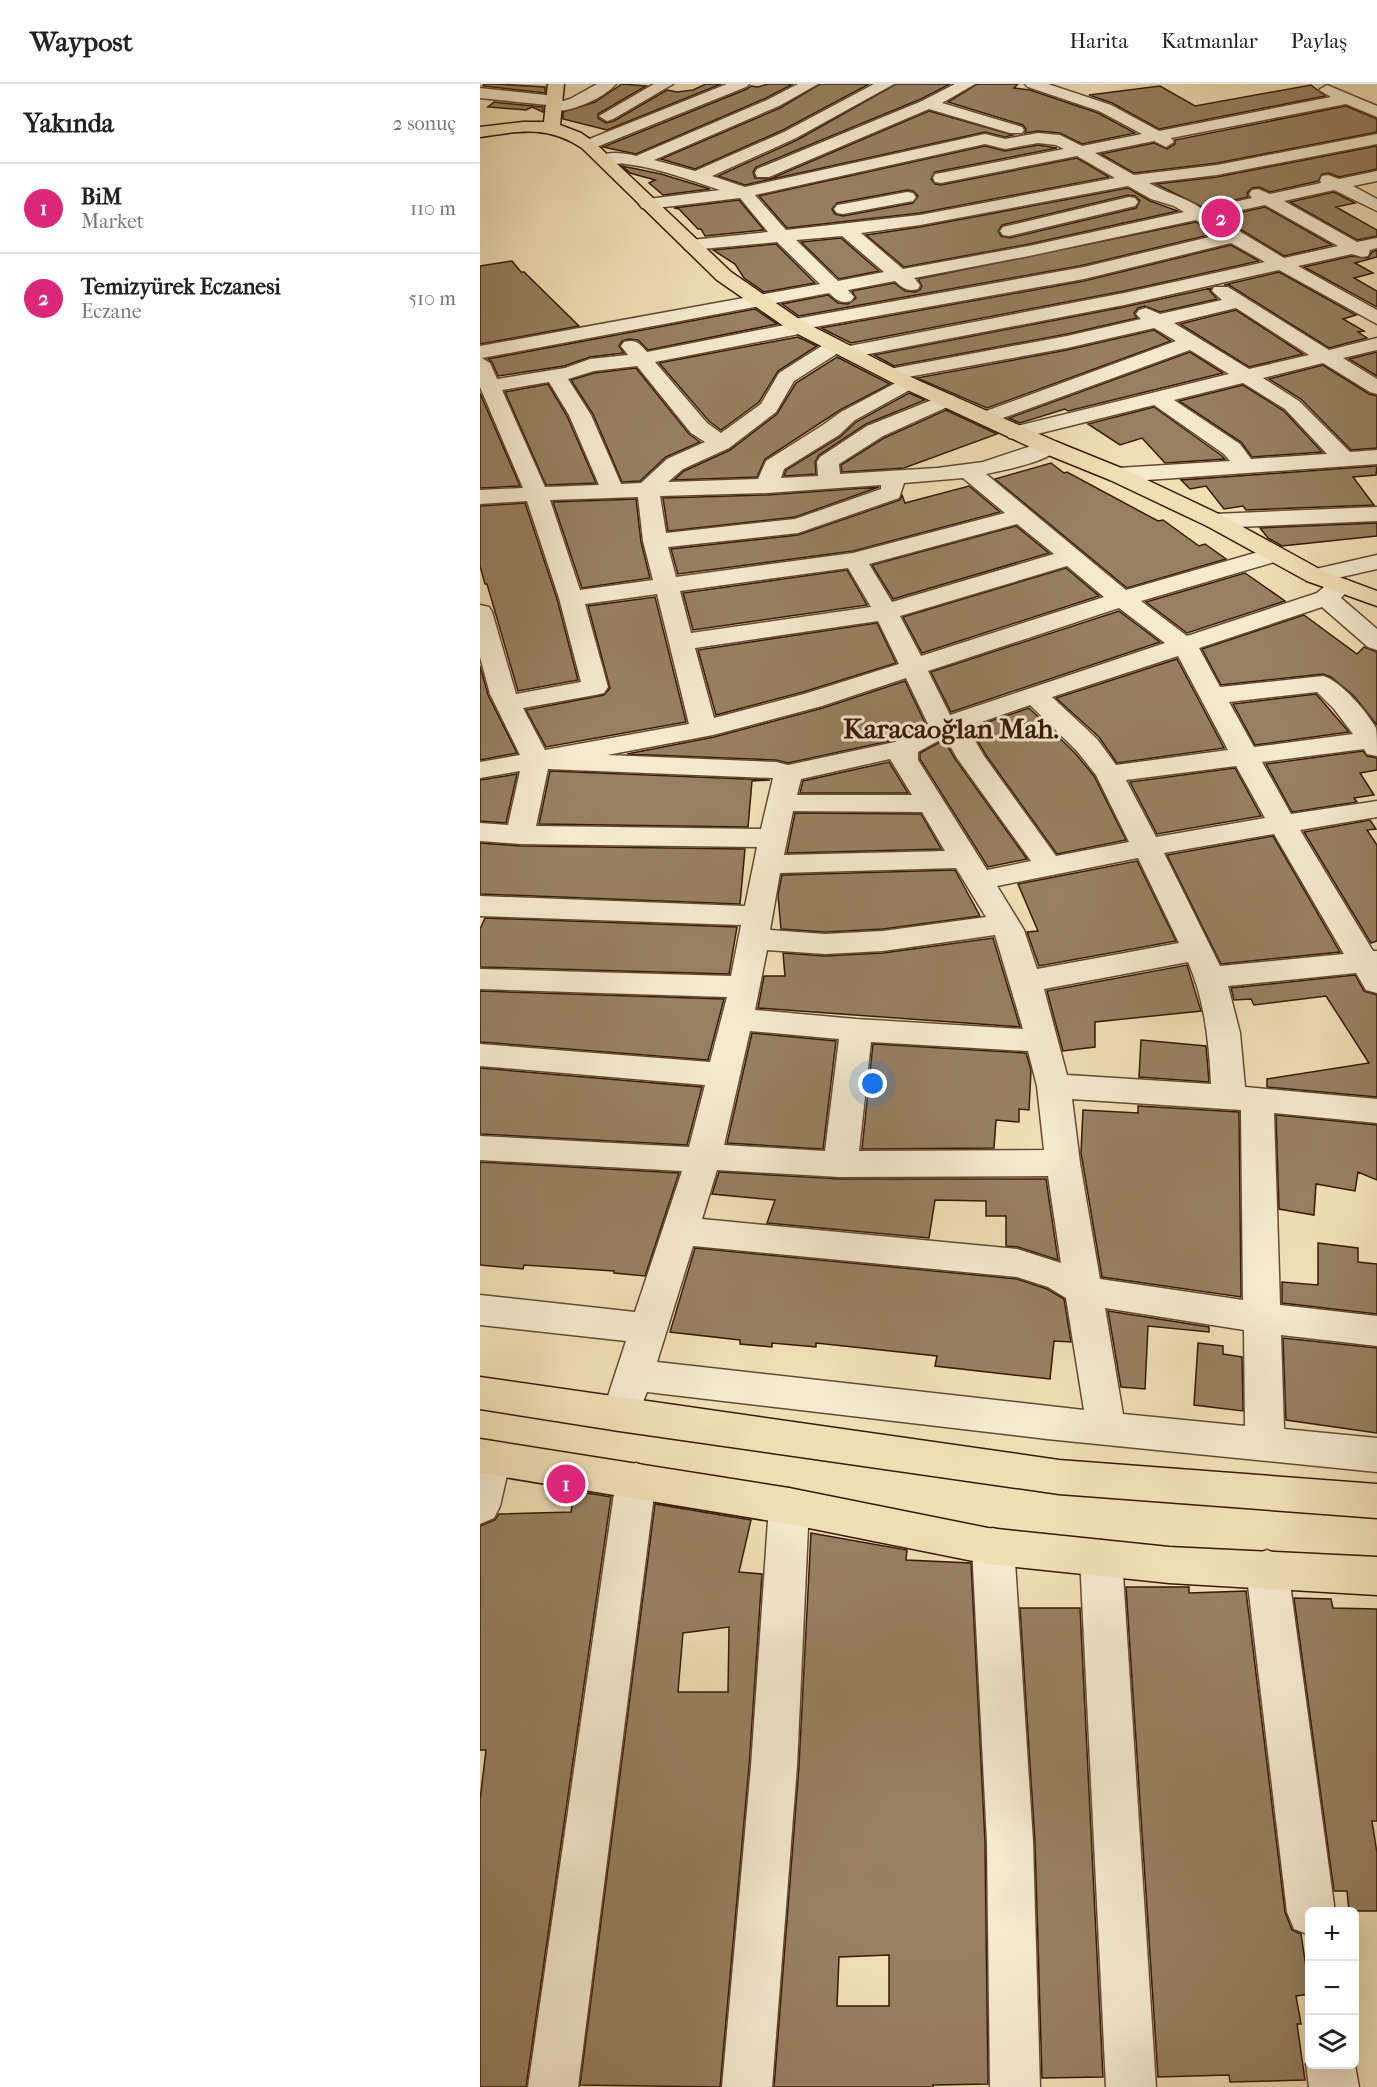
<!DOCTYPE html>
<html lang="tr">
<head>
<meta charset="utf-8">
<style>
	:root { --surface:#fff; --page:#f6f6f6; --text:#222; --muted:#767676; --line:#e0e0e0; --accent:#db2777 }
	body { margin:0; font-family:"IM FELL French Canon",serif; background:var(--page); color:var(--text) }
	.controls { position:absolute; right:18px; bottom:18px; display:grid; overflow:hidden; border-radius:9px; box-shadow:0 6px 24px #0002 }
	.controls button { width:54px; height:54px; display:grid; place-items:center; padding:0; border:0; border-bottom:2px solid var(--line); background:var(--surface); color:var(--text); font:30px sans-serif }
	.you { position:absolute; left:393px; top:1000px; width:21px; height:21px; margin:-15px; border:4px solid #fff; border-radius:50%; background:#1a73e8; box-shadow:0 0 0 9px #1a73e833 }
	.badge { display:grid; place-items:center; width:39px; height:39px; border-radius:50%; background:var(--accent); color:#fff; font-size:20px; font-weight:700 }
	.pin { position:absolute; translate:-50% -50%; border:3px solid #fff; box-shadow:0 2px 6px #0006 }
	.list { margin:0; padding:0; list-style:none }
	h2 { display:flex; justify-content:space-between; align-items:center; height:78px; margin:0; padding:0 24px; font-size:26px }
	h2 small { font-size:20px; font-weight:400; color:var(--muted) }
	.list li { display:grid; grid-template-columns:39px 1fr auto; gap:18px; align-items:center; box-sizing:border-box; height:90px; padding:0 24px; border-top:2px solid var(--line) }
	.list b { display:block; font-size:22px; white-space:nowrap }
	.list p { margin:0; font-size:20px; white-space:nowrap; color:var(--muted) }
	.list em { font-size:20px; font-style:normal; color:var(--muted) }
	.icon { flex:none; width:33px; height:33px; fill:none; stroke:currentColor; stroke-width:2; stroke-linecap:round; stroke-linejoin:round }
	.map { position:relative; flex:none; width:897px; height:2003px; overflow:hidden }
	header { display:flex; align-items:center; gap:36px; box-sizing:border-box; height:84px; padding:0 30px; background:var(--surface); border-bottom:2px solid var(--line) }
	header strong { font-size:28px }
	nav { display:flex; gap:33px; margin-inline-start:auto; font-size:21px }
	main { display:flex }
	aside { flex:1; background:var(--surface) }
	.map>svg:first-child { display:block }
	.building { fill:#978061; stroke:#371905; stroke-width:1.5; fill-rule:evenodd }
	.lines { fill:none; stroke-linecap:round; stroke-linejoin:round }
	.minor-casing { stroke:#654a31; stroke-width:3 }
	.major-casing { stroke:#371905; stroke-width:3 }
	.minor { fill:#f5eacf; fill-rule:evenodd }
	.major { fill:#f0dfb5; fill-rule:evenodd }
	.labels { text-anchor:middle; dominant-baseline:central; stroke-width:6; stroke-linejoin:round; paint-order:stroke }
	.district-label { font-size:28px; font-weight:bold; fill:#371905; stroke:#f5eacf }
</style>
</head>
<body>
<header>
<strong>Waypost</strong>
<nav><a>Harita</a><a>Katmanlar</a><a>Paylaş</a></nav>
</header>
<main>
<aside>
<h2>Yakında<small>2 sonuç</small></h2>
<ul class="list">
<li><span class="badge">1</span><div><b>BiM</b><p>Market</p></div><em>110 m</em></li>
<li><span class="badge">2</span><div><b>Temizyürek Eczanesi</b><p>Eczane</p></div><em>510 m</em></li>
</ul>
</aside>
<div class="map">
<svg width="897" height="2003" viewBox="0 0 897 2003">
	<rect width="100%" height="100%" fill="#f0dfb5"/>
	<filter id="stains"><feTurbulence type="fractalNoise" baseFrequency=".00333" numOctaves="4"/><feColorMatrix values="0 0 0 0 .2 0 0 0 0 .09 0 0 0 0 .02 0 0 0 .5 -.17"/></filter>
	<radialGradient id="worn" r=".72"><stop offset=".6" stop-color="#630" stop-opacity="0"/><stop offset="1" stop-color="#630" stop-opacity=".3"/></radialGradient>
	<!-- building -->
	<path class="building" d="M4,0H17L65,3V9L3,2Z
		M142,0L166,2L118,30V34L126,39L134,37L187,6L197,8L213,6L226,0H241L127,46L83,35V28L115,18Z
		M288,0H313L286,14L156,70L123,63L267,5L271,2L278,3Z
		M340,0H389L303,46L215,85L181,75L300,24Z
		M416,0H470L441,15L276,83L273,88L275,94L290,95L449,27L533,51L525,53L505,48L265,101L238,92L317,56Z
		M497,0H538L534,4L550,6L618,29L655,49L602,60L580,49L558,47L545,49L546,45L543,41L468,18Z
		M831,1L845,12L679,45L632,19L609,11L680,2L715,22Z
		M14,18L63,23V28L52,23L46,26L8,23Z
		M866,22L897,35V48L737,79L654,89L621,70L674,59L687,65L695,60V56Z
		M558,61L577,64L455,88L451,95L455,100L461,101L597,74L629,93L440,129L307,144L279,112L505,62L525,67ZM427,106L433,107L438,112L433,119L363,132L355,130L352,125L357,119Z
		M897,62V85L859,93L849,89L842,90L838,97L790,108L779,103L772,104L767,109L768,113L722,123L676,100L737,93Z
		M142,82L181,90L230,105L183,111L169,99L175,96L150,89Z
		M648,104L670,117L698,127L549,160L424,183L386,151L440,143ZM648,111L655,112L660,117L656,124L530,154L521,152L518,147L522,141Z
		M854,108L875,119L856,123L897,146V152L877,156L810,118Z
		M259,116L284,146L225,152L221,145H218L199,125L194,124Z
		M785,123L852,161L804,172L740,133Z
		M716,138L733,150L604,181L319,232L302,220L348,211L358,219L368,220L376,214L372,207L414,199L425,207L435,208L440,206L442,202L438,195Z
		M361,154L399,187L359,195L321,158Z
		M296,160L335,199L284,208L264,194L255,180L233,166Z
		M751,161L779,177L644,207L371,259L341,244L604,197Z
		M897,166V173L875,179L893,189L874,194L897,207V223L824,183L872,172L888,174L892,168Z
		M32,177L41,188H44L99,242L0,260V182Z
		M799,188L876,231L863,235L884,247L878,248L887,254L849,264L749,201H744Z
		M731,204L730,207L737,215L680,228L665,222L658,224L654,229L657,234L587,250L414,282L394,271L644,223Z
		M275,225L297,240L168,266L158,256L148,255L142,257L139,262L144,269L110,273L84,282L18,292L12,278L8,275Z
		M756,226L823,270L769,283L700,240Z
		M674,246L691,257L507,324L437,294L587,266Z
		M318,253L337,262L298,287L279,318L241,346L229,337L179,279Z
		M710,268L743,289L588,327L585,325L540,339L529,334Z
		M897,268V292L869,275Z
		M357,273L410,300L360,326L285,375L277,393L194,396L204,387L250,366L297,330L316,299Z
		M843,281L889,310L897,312V364L871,366L821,315L789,295Z
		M156,284L209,350L220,358L186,373L160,397L142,398L113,330L91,296L114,289Z
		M68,300L87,332L116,399L66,401L25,308Z
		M763,301L804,327L842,368L772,373L761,358L699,317Z
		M0,309L40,402L0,404Z
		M429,309L445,316L386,340L339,371L335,378L336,390L304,392L306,386L360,353L376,338Z
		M674,323L742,372L745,375L685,379L662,354L640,361L608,340Z
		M466,326L517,350L424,384L362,388L361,381L404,354Z
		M571,379L584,389L587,388L678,437L683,436L719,462L725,460L746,475L647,504L515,395Z
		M897,382L896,391L873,393L894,421L766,426L763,422L744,425L726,402L710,405L701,396Z
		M489,402L520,428L373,467L198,490L191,465L318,451L420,416L422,411L425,419Z
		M399,403L315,433L188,447L183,414L287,411Z
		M156,415L161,458L170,494L102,504L73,418Z
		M45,419L77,515L98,596L38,607L7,500H5L0,482V422Z
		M897,439V452L802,462L788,454L780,444Z
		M536,442L569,469L413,515L392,481Z
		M586,484L619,512L442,569L423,533Z
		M367,486L387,521L213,546L203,509Z
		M765,489L805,517L707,549L666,518Z
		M175,513L206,638L66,663L46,626L124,611L130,604L108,522Z
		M639,527L680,558L471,628L451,588Z
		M824,531L877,570L884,563L897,568V641L874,612L851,593L843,590L741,601L722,565Z
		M397,539L416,579L323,608L236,631L218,566Z
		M697,575L744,664L637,679L619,653L576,614Z
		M0,582L8,611L37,669L0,676Z
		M425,597L445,639L414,656L308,679L296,676L147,670L234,653L343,624Z
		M836,610L869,648L775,661L753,620Z
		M549,624L595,669L614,692L646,756L577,770L506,671L490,644Z
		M464,656L475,675L547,775L508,783L440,675V669Z
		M883,667L887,672L897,674V686L880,689L894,711L874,714L877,718L812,728L786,680Z
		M409,678L428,709H320L323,697Z
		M755,684L781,732L677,750L650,698Z
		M70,687L290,696L272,697L268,743L59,740Z
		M37,690L26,739L0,737V696Z
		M315,729L441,730L461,765L307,769Z
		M890,736L896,745L887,746L897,761V857L891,859L824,748Z
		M793,752L860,868L741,880L687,771Z
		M0,759L40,762L265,765L260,820L0,810Z
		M657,777L696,857L559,882L547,848L558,847L538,800Z
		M475,786L500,832L403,845L345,848L301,845L298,811L302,791Z
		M5,834L257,843L249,890L0,883V845Z
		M513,854L540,943L278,924L284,892H305L303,869L345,872L403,869Z
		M707,881L721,927L615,938V963L583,967L567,907Z
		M875,891L884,907L897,911V1013L787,1003V995L889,979L846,912L774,921L771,915L754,916L751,904Z
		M0,907L244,915L228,976L0,958Z
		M272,949L356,957L343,1065L247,1059Z
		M661,956L726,962L729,998L659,993Z
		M393,960L546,969L551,986L549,1026L539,1025V1038L516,1036L514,1064L382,1065Z
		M0,984L222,1003L207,1061L0,1050Z
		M658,1022L759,1028L761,1213L622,1193L601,1069L603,1026L658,1029Z
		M796,1031L897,1041V1096L878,1088L875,1107L836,1100L834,1131L799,1125Z
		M0,1078L199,1089L165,1192L134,1189V1187L44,1181L43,1185L0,1181Z
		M239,1088L360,1095H566L578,1176L538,1163L526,1162V1132H506V1117L455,1116L449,1154L287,1139L295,1116L232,1110Z
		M838,1159L878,1164V1178L897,1180V1230L802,1219V1198L838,1201Z
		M215,1164L537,1195L567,1205L584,1215L591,1258L574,1257L570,1295L455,1282L457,1272L336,1259V1263L292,1259V1263L260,1260V1256L190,1248Z
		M628,1227L729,1243V1248L668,1242L665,1305L641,1303Z
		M803,1254L897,1264V1349L806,1336Z
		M718,1259L743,1262V1270L762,1273L763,1327L714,1321Z
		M94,1407L131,1413L46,2003H0V1716L6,1666H0V1442L15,1436L19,1430L91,1428Z
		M175,1420L271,1436L259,1488L282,1490L269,1682L240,2003L100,2001ZM249,1543L248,1608H198L203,1549Z
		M331,1449L427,1466L426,1476L491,1479L505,1758L508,2000L453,2001V2003H294L319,1682ZM409,1871V1922H357L359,1873Z
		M646,1503H709V1509L766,1507L805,1828L812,1846L821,1850L830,1910L816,1912L821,1940H817L825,1996L750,1998L749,1991L678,1993Z
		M814,1514L851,1515L853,1524L897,1525V1737H892L897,1769V1827H869L867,1807H854Z
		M540,1524H600L623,1993L562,1994L555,1758Z"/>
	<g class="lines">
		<!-- minor casing -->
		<g class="minor-casing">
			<path id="minor" d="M117,0H136C124,14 87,31 68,26V21L0,14V4L75,12L83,17L90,15Z
				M174,0H193L133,35L127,37L119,32Z
				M247,0H269L266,3L114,64L108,66L100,61L102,58Z
				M318,0H338L299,22L174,76L215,87L304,48L394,0H414L316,54L232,92L265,103L505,50L525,55L558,49L580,51L602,62L662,50L619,27L548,3L545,0H568L631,21L679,47L851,13L839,6L847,1L897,22V33L866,20L691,54L694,58L686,63L674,57L615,69L654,91L737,81L897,50V60L737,91L669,99C686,109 705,113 722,125L772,114L769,110L772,106L778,105L790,110L841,99L840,96L842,92L848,91L859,95L897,87V97L873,102L897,115V127L854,106L804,117L877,158L897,154V164L890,166L888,172L882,173L872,170L818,182L897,226V240L799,186L644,221L368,274L361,272L358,269L314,297L296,328L249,364L203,385L188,398L278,395L286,377L343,341L361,328L425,294L411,296L404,294L401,290L404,286L587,252L661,235L656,230L659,226L666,224L680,230L742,216L732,207L734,203H748L849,266L897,254V266L863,274L897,295V310L890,308L843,279L783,294L819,317L870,368L897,366V380L638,398L630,396L627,391L630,386L638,384L750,377L744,370L674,321L537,355L529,354L526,349L529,344L749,290L710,266L512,338L505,340L498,338L494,334L498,330L696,257L674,244L587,264L428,293L435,295L438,299L435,303L375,336L359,351L304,385L301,394L338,392L337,378L340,373L387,342L467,310L474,312L477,316L474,320L403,352L359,380L360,390L457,384L503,378L569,356L577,358L580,363C569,378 524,386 506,390L646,506L785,466L793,464L801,466L805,471L801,476L661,517L707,552L837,509C848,500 854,493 869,497L872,502L861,514L897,545V566L888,563L842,523L719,564L740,603L843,592C861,597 887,628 896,644C897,651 897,664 897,672L887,670L884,665L782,678L811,730L897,717V733L820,746L893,867H897V909L886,906L876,889L748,902L760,949L765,1003L897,1015V1039L794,1029L800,1221L897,1232V1262L801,1251L804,1345L897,1354V1388L567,1355L167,1308L161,1323L147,1328L133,1323L128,1312L146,1257L0,1241V1211L155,1228L202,1087L0,1076V1052L209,1063L225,1001L0,982V960L230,978L247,913L0,905V885L251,892L261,841L0,832V812L265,822L277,763L40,760L0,757V739L28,741L40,687L0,694V678L40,671L10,610L0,573V521L9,523L12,528L36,610L101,598L79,514L47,417L0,420V406L43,404L0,303V262L340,200L297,158L211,166L205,165L202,161L205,157L211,156L288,148L260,114L168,125L162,124L159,120L162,116L168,115L240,106C210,96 178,84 146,80C136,78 123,85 116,76C124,66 144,69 156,72L287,16ZM558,59L576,61L584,65L461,89L455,90L453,94L455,98L461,99L597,72L635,94L440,131L306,146L275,111L505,60L525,65ZM648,102L671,115L694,122L704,128L549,162L423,185L381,149L440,141ZM785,121L858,162L804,174L734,132ZM716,136L738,151L604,183L315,235L308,237L305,241L167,268C159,259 156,255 144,258L141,262L148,271L110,275L85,284L17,295L10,279L2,274L349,209C357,216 360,220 371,217L374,213L368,206L415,197C423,204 427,208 438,205L440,201L434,194L549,172ZM362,152L404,188L358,197L316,156ZM751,159L785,178L644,209L364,263L362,258H348L299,289L281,320L241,349L227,339L175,278L319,250L326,248L329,244L604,195ZM756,224L829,271L769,285L694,239ZM157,282L211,349L225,358L187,375L161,399L141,400L111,331L88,295L114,287ZM69,298L89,331L119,401L65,403L22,306ZM763,299L805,325L847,370L771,375L760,360L694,316ZM483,394L525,429L373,469L196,493L188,463L318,449L419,414L424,399ZM401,401V405L315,435L186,449L180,412L287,409ZM158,413L163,457L173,496L100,506L70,416ZM537,440L574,470L412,518L389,480ZM587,482L624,513L441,572L420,532ZM368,484L391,523L211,549L200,507ZM177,510L209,640L65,666L43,624L115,611L124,609L128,603L105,520ZM639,524L685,559L470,631L448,587ZM398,537L419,580L324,610L234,634L215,564ZM698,572L748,666L636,681L617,655L572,613ZM426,594L448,640L415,658L308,681L296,678L127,671L233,651L342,622ZM837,608L854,625L873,650L774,663L749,618ZM550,621L597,667L616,691L649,758L576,772L504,672L487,643ZM465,653L477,674L551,777L507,786L438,676V668ZM410,675L432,711H317L321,695ZM756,682L785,734L676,753L646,696ZM68,685L293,694L281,745L56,742ZM313,727L442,728L465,767L304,771ZM794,750L864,870L740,882L684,769ZM658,774L699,859L557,885L544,846L517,802ZM476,784L506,833L403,847L345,850L290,846L300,789ZM515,851L543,945L376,935L275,926L287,866L345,870L403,867ZM708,878C725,917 729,958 731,1000L587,991L564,905ZM270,947L359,955L345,1067L244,1061ZM391,958L548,967L557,1002L564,1066L379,1067ZM592,1015L761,1026L763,1216L620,1195L600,1079ZM237,1086L360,1093L568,1092L581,1179L537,1165L222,1135ZM213,1162L537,1193L568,1203L586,1214L604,1326L177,1278ZM625,1224L764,1246L765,1342L643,1330Z
				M475,0H495L462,19L542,43L544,46L542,49H530L449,25L289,93H277L275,89L277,85L442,17Z
				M427,108L433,109L436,113L433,117L363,130L357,129L354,125L357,121L363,120Z
				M649,113L655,114L658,118L655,122L529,152L523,151L520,147L523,143Z
				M897,423V437L735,444L727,442L724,437L727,432L735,430Z
				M897,471V485L835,499L827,497L823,492L827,487Z
				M11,1357L25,1362L31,1374L20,1422L14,1434L0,1440V1361Z
				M156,1379L170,1384L176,1396L98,2003H48L136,1396L142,1384Z
				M309,1404L323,1410L329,1422L317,1682L292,2003H242L271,1682L289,1422L295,1410Z
				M513,1444L528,1449L534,1462L553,1758L560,2003H510L507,1758L492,1462L498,1449Z
				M621,1456L636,1461L642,1474L676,2003H626L600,1474L606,1461Z
				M787,1466L802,1472L808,1485L855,1828H830V1851L814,1845L807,1828L766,1485L772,1472Z
				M830,1971V1980H874V1976L879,2003H829L826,1980Z"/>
		</g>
		<!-- major casing -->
		<g class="major-casing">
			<path id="major" d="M68,0H84L80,41L101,49L114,58L251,188L322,237L435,295L577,358L646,386L743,432L843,487L897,507V522L827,497L727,442L630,396L561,368L421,303L308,245L237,196L102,64C67,41 40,47 0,53V43L43,38H64Z
				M0,1293L579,1376L897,1400V1434L579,1410L139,1347L0,1325Z
				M0,1355L309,1404L508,1444L689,1463L897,1473V1511L689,1499L508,1480L309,1440L0,1389Z"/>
		</g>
		<!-- minor -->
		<use href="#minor" class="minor"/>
		<!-- major -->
		<use href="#major" class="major"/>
	</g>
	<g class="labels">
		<!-- district labels -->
		<g class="district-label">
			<text x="471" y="644">Karacaoğlan Mah.</text>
		</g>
	</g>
	<rect width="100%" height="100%" filter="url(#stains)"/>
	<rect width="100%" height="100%" fill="url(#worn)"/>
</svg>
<div class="controls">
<button>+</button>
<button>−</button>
<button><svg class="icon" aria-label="layers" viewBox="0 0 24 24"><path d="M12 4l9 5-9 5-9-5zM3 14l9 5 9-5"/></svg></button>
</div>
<div class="you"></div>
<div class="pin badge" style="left:86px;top:1400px">1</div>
<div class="pin badge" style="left:741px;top:134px">2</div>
</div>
</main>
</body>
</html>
